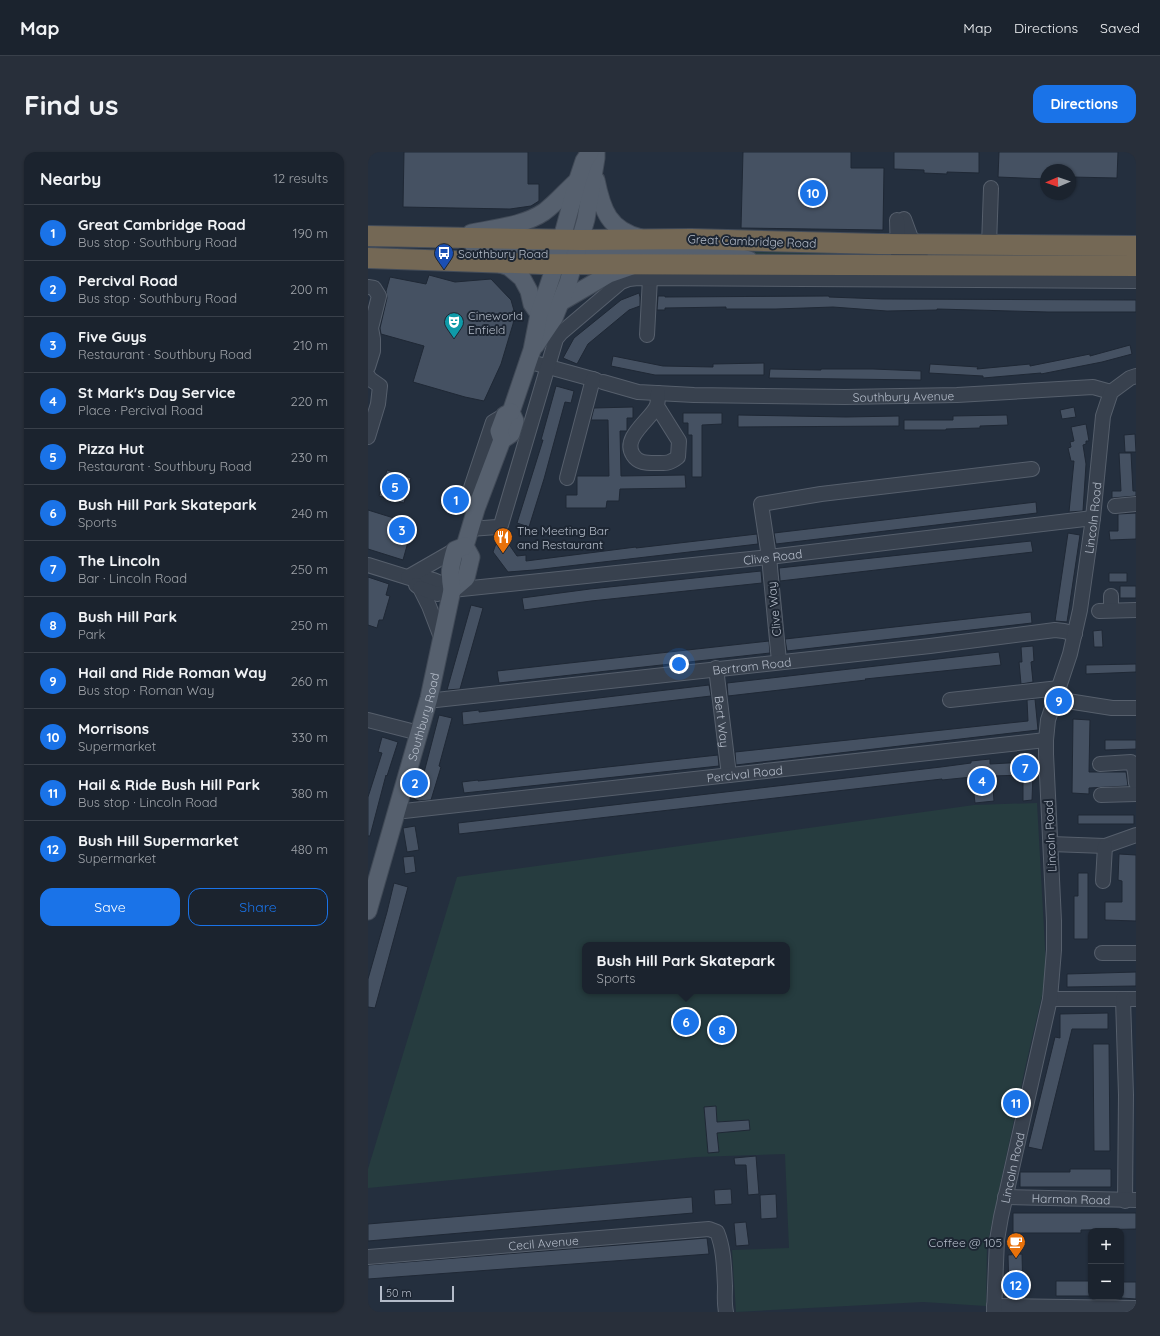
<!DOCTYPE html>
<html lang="en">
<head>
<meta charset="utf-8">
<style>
	:root { --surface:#1b232e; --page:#282f3a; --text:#f1f3f6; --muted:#a0a4aa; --line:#39404a; --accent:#1a73e8 }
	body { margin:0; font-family:Quicksand,sans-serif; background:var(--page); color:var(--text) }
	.controls { position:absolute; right:12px; bottom:12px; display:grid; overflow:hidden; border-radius:8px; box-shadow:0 1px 3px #0004 }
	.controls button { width:36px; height:36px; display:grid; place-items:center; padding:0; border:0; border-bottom:1px solid var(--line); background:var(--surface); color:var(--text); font:20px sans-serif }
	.compass { position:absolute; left:672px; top:12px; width:36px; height:36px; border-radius:50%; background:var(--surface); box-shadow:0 1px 3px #0004; rotate:268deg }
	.scale { position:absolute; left:12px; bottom:10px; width:74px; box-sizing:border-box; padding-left:4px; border:2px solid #b4bcc9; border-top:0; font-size:11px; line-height:14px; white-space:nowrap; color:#b4bcc9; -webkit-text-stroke:3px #1d2633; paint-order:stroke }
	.you { position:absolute; left:311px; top:512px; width:14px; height:14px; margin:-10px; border:3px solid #fff; border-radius:50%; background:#1a73e8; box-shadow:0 0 0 6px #1a73e833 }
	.badge { display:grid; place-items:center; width:26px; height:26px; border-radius:50%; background:var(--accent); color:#fff; font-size:13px; font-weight:700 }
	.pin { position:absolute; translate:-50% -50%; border:2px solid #fff; box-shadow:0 1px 4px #0006 }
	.popup { position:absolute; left:214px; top:790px; width:208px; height:52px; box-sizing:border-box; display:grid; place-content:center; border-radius:8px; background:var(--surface); filter:drop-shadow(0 1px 3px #0005); font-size:13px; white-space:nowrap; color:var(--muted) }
	.popup b { font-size:15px; color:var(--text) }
	.popup::after { content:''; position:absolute; left:50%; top:100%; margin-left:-8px; border:8px solid transparent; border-top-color:var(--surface) }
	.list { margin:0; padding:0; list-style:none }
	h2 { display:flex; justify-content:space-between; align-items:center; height:52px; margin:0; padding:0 16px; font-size:17px }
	h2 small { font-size:13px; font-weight:400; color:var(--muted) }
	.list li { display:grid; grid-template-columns:26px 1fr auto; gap:12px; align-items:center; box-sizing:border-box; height:56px; padding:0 16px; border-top:1px solid var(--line) }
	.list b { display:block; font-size:15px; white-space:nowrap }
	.list p { margin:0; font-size:13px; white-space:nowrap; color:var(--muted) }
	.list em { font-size:13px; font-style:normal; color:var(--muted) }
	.actions { display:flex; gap:8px; padding:12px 16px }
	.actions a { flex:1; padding:9px 0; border:1px solid var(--accent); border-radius:12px; text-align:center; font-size:14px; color:var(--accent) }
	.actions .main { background:var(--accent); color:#fff }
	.map { position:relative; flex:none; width:768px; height:1160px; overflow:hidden; border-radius:12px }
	header { display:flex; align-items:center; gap:24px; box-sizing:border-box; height:56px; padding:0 20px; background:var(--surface); border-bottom:1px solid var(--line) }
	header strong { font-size:19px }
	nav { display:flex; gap:22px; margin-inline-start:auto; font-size:14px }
	.intro { display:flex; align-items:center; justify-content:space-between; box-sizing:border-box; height:96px; padding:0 24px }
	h1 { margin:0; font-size:28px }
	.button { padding:10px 18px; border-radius:12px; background:var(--accent); color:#fff; font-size:14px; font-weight:700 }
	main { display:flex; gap:24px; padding:0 24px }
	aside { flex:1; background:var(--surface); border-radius:12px; box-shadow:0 1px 3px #0004 }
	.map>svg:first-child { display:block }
	.green { fill:#263c3f; fill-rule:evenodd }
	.building { fill:#455162; stroke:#1f2835 }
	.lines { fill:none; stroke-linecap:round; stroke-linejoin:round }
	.minor-casing { stroke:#565f6c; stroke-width:16 }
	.major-casing { stroke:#414a57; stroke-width:19 }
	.highway-casing { stroke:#434c59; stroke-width:22 }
	.minor { stroke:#38414e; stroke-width:14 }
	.major { stroke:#56606e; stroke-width:17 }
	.highway { stroke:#746855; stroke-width:20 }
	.labels { text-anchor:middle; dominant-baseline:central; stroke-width:4; stroke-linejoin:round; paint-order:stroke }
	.street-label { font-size:12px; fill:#b4bcc9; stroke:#1d2633 }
	.poi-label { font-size:12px; fill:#b4bcc9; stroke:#1d2633; text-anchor:start }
</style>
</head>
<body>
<header>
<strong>Map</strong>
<nav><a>Map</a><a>Directions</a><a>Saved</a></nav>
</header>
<div class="intro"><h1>Find us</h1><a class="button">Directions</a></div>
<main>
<aside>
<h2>Nearby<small>12 results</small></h2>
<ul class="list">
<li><span class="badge">1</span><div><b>Great Cambridge Road</b><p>Bus stop · Southbury Road</p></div><em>190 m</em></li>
<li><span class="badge">2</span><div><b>Percival Road</b><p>Bus stop · Southbury Road</p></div><em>200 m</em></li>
<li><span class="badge">3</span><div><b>Five Guys</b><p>Restaurant · Southbury Road</p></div><em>210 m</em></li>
<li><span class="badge">4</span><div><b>St Mark's Day Service</b><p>Place · Percival Road</p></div><em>220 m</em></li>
<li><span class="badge">5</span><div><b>Pizza Hut</b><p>Restaurant · Southbury Road</p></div><em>230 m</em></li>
<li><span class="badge">6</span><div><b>Bush Hill Park Skatepark</b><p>Sports</p></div><em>240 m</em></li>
<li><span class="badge">7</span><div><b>The Lincoln</b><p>Bar · Lincoln Road</p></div><em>250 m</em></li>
<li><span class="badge">8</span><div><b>Bush Hill Park</b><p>Park</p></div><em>250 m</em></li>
<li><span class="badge">9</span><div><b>Hail and Ride Roman Way</b><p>Bus stop · Roman Way</p></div><em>260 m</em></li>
<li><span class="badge">10</span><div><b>Morrisons</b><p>Supermarket</p></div><em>330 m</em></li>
<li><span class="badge">11</span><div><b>Hail &amp; Ride Bush Hill Park</b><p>Bus stop · Lincoln Road</p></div><em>380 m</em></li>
<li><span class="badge">12</span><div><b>Bush Hill Supermarket</b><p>Supermarket</p></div><em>480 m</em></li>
</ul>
<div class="actions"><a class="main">Save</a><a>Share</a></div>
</aside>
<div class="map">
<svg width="768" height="1160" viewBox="0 0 768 1160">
	<rect width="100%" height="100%" fill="#242f3e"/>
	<!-- green -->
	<path class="green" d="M247,94L523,97L530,106L407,105Z
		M669,651L678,814L674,844L658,912L619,1094L618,1154L555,1150L368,1160L364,1098L421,1096L417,1002L328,1005L0,1036V1017L89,725L606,653ZM217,793H419V839H217Z"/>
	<!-- building -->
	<path class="building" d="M36,0H160V32H171V49L163,54L142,57L35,55Z
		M375,0H483V16H516L515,78L373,76Z
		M526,0H611V21L579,20V22L556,21V18L526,17Z
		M631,0H750L749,26L703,25V18H678V27L630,25Z
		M61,123L87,130L123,127L143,148L147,162L145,172L133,212L116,249L97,245L45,230L56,194L13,182L12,176L19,146L18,139L22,125L58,132Z
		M271,141L272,145V154L261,158L220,192L209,212L195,206L206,186L253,148Z
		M290,144H297V145L461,144V145L514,147L768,148V160H680L569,157V158L519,159L465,155L408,157H358V155L297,156V158H289Z
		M762,193L764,202L734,210L673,222V221L615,226V224L561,221L562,212L610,215L609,217L662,212V214L722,202V204Z
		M245,204L295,214L345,215V212L396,211V223H287L243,214Z
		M402,217L453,218V217H505L553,219V228L401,226Z
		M188,234L206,239L203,251L197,250L176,327L161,375L149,371L175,288H173Z
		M265,255V266H259V279H252L253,324L317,323L318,336L252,337L251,349H239L238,356H198V343H209V324H241L240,268H223L226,256Z
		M706,255L708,265L694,267L692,258Z
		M315,261H354V272L334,273V325H324V283H320V271H315Z
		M370,263L478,265L531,264V274L370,275Z
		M639,263L640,273L612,274V276L578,277V278H536V268H585V264Z
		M718,272L721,289H718V292L715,293L718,312L715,359L701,360L706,309H703L700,296L703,295L702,290L706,289L703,275Z
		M767,282L768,300H757L756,283Z
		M751,301H763L765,339H768V344L744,346V339H753Z
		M19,318L43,326L36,351L11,344Z
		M668,350L669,361L408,392L406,381Z
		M0,358L45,372L35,408L0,397Z
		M768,361V387L742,388L741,379H750V362Z
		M700,381L712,383L699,470L687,469Z
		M389,382L390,392L166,418L140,420L125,400L129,389L136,384L141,390L140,391L149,404L158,403V409L268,395V396Z
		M663,389L665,400L412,429V427L411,416Z
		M393,419L394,431L223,449L156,458L154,446L222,437Z
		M741,421H759V430H741Z
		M0,425L21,432L18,443L22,444L15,468H11L9,476L0,473Z
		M752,434H768V446H752Z
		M103,453L115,456L92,537L79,538Z
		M663,460L664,471L419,499L417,487Z
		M734,478L735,495H726L725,479Z
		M401,489L402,501L131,531L129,519Z
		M665,494L666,509L663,510L665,530L653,532L651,510H654L653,495Z
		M631,500L633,513L497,527L498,528L360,544L359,531Z
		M768,512V520L718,522V513Z
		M341,533L343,544L95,573L94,560L111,558V560Z
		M667,547L670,578L368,613L367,600L660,569L659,548Z
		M71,563L84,566L71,614L73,615L63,648L51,649L46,647L50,635L52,636Z
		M705,567L722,568L721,620H758L760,634L721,636V642L704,641Z
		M14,585L30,590L19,624L18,623L2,684H0V645L14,601L10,600Z
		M737,588H768V597L737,598Z
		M350,603L351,614L96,641L94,630L110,628V629Z
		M622,607V612L658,610L663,613L664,616L665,622L664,648L655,649V623L624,624L626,649L607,651L604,625L574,628V627L91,682L90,671L573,615L603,611V609Z
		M710,663H766V672H710Z
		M47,674L51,698L39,700L35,676Z
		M751,702L768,703V769L737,768V750H754V729L750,728Z
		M46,704L48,720L37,722L35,705Z
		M710,721H720V787H706V744H710Z
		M26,731L40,735L7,856L0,855V827L19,760Z
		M768,820V834L699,835V822Z
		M740,861V877H704L674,998L660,995L687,885L692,886V862Z
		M725,892H741L742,999H726Z
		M348,954L349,970L381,968L382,978L349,981L351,1000L340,1001L336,955Z
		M388,1004L391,1042L380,1043L378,1013H367L366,1006Z
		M702,1017H743V1035H652V1020H702Z
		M363,1037L364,1052L347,1053L346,1038Z
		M408,1042L409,1066L393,1067L392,1043Z
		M324,1045L325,1061L0,1089V1072Z
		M645,1061H768V1077L713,1078V1081H645Z
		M378,1070L381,1093L368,1094L366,1071Z
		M339,1086L341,1102L0,1127V1113Z
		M654,1102L655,1139H641L640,1103Z
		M688,1129H723V1144H688Z
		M753,1130H768V1147L753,1146Z"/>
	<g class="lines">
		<!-- minor casing -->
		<g class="minor-casing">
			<g id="minor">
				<path d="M536,67L543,86L551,92"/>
				<path d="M529,68L530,101L535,104H553"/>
				<path d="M621,93L623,36"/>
				<path d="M0,135L6,136L11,144L3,176L5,187V199L0,215"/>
				<path d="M279,183L282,126"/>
				<path d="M159,209L228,228"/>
				<path d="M0,224L2,227L12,234L10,252L0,285"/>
				<path id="s1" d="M235,230L270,240L326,243L477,245L589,243L725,235L743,240"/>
				<path d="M289,254L311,289L310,305C301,312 298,311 287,311C278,311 270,311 265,303C253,285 285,266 289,253C290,250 290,245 290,241"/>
				<path d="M199,326L225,227"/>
				<path d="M747,354L768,352"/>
				<path d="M108,357L102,339L125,270L135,264"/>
				<path d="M102,377L129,375L133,373L188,187L193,181L253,130L261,127L270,126L768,129"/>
				<path d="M0,413L45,427C60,423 72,430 84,438"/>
				<path d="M40,425L87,398"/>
				<path d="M48,433L52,436L61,454L74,488"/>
				<path id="s2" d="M52,436L69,442L84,438L401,405L725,366"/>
				<path d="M743,444V458"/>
				<path d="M731,459L768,458"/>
				<path d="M411,509L401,405L393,352L453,342L664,317"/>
				<path id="s3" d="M348,516L361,623"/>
				<path id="s4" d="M61,546L68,548L562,494L687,478L696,479L707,482"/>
				<path d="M687,547L744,556H768"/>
				<path d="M582,548L691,536"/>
				<path d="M0,568L51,581"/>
				<path d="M732,612L763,610C768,616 767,623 768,631"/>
				<path d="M733,643L768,642"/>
				<path id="s5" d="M29,657L36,659L678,588"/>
				<path d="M683,692L737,694L768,683"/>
				<path d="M735,729L737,694"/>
				<path d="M734,801H768"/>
				<path d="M682,847H768"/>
				<path d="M755,847L758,943L757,1049"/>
				<path id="s6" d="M637,1045L768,1048"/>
				<path id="s7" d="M0,1105L341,1077L349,1080C356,1097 356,1116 357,1134C357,1143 356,1151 358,1160"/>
				<path d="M626,1154L768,1156"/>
				<path id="s8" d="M626,1160L629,1088L633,1065L682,847L686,798V769L678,602V588L680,568L702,502L712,458L725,366L735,264L743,240L762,226L768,224"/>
			</g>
		</g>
		<!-- major casing -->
		<g class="major-casing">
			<g id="major">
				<path d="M228,28C234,58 241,78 273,86"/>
				<path d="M103,81C127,76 155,74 176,60C188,51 197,40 208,30"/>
				<path d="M194,87C197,95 201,98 209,99L358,102L381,108"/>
				<path d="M105,92L126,96L191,100L201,103"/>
				<path d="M129,111L141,115L154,126L161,139L164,152L171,162"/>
				<path d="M193,150L241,122L264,114"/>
				<path d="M167,194L186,166L200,131L218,67L228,6V0"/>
				<path d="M134,288L143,282L147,269L143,260L164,198L171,162L184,123L210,27L216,9L222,0"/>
				<path d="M84,438L98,426L103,405L97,394L108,357L134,288L131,279L137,263L143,260"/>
				<path id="s9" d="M0,759L61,546L84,438C81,421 82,415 87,398L97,394"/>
			</g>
		</g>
		<!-- highway casing -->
		<g class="highway-casing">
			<path id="highway" d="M0,84L213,88L323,87L511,92L768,94
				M0,106L174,112L768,114"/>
		</g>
		<!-- minor -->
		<use href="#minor" class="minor"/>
		<!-- major -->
		<use href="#major" class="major"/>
		<!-- highway -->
		<use href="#highway" class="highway"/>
	</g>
	<!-- icons -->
	<defs>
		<g id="bus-pin" transform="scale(1)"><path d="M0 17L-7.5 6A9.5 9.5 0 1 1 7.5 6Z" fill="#1a4fb4" stroke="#1d2633"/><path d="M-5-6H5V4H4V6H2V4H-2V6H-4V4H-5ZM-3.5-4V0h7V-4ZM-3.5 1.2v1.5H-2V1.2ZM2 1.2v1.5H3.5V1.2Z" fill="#fff"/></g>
		<g id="theatre-pin" transform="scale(1)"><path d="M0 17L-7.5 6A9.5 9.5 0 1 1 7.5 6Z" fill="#0f9aa8" stroke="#1d2633"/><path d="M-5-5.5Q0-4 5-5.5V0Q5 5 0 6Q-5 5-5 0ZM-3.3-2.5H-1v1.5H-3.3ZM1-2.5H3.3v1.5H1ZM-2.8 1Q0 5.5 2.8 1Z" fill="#fff"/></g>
		<g id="restaurant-pin" transform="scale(1)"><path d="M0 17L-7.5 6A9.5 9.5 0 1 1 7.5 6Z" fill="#e8710a" stroke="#1d2633"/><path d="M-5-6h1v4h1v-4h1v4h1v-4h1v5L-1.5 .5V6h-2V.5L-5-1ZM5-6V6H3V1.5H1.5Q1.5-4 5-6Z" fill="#fff"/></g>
		<g id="cafe-pin" transform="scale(1)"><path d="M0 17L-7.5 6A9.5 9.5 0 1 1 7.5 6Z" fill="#e8710a" stroke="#1d2633"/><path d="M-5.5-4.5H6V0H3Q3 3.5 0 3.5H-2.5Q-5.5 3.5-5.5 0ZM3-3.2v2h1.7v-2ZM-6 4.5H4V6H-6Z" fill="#fff"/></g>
	</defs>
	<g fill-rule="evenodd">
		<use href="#bus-pin" x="76" y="101"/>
		<use href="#theatre-pin" x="86" y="170"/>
		<use href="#restaurant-pin" x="135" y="385"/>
		<use href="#cafe-pin" x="648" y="1090"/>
	</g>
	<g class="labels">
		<!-- street labels -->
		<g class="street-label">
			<text transform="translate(384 89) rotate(2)">Great Cambridge Road</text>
			<text stroke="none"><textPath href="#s1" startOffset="302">Southbury Avenue</textPath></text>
			<text stroke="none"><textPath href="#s8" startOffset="806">Lincoln Road</textPath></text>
			<text stroke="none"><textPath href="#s2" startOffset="356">Clive Road</textPath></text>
			<text transform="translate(406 457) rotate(-96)">Clive Way</text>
			<text stroke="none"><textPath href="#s4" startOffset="325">Bertram Road</textPath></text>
			<text stroke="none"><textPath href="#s9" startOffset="202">Southbury Road</textPath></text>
			<text stroke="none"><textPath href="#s3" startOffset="54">Bert Way</textPath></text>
			<text stroke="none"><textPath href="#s5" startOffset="350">Percival Road</textPath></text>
			<text transform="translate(682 684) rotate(-93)">Lincoln Road</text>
			<text stroke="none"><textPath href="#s8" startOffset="146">Lincoln Road</textPath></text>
			<text stroke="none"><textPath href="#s6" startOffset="66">Harman Road</textPath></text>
			<text stroke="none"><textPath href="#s7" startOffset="176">Cecil Avenue</textPath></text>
		</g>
		<!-- poi labels -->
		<g class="poi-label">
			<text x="90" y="101">Southbury Road</text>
			<text x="100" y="163">Cineworld<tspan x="100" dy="14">Enfield</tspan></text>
			<text x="149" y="378">The Meeting Bar<tspan x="149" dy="14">and Restaurant</tspan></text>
			<text x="634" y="1090" text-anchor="end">Coffee @ 105</text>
		</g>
	</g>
</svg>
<div class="controls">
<button>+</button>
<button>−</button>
</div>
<svg class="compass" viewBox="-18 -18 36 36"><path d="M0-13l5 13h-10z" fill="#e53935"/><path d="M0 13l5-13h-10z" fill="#a0a4aa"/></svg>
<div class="scale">50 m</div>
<div class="you"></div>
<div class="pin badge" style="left:88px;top:348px">1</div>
<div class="pin badge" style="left:47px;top:631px">2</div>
<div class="pin badge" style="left:34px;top:378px">3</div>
<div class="pin badge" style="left:614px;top:629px">4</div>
<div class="pin badge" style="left:27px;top:335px">5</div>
<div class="pin badge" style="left:318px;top:870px">6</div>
<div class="popup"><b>Bush Hill Park Skatepark</b>Sports</div>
<div class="pin badge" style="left:657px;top:616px">7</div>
<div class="pin badge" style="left:354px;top:878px">8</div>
<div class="pin badge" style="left:691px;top:549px">9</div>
<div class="pin badge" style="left:445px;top:41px">10</div>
<div class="pin badge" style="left:648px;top:951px">11</div>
<div class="pin badge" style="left:648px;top:1133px">12</div>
</div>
</main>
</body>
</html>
